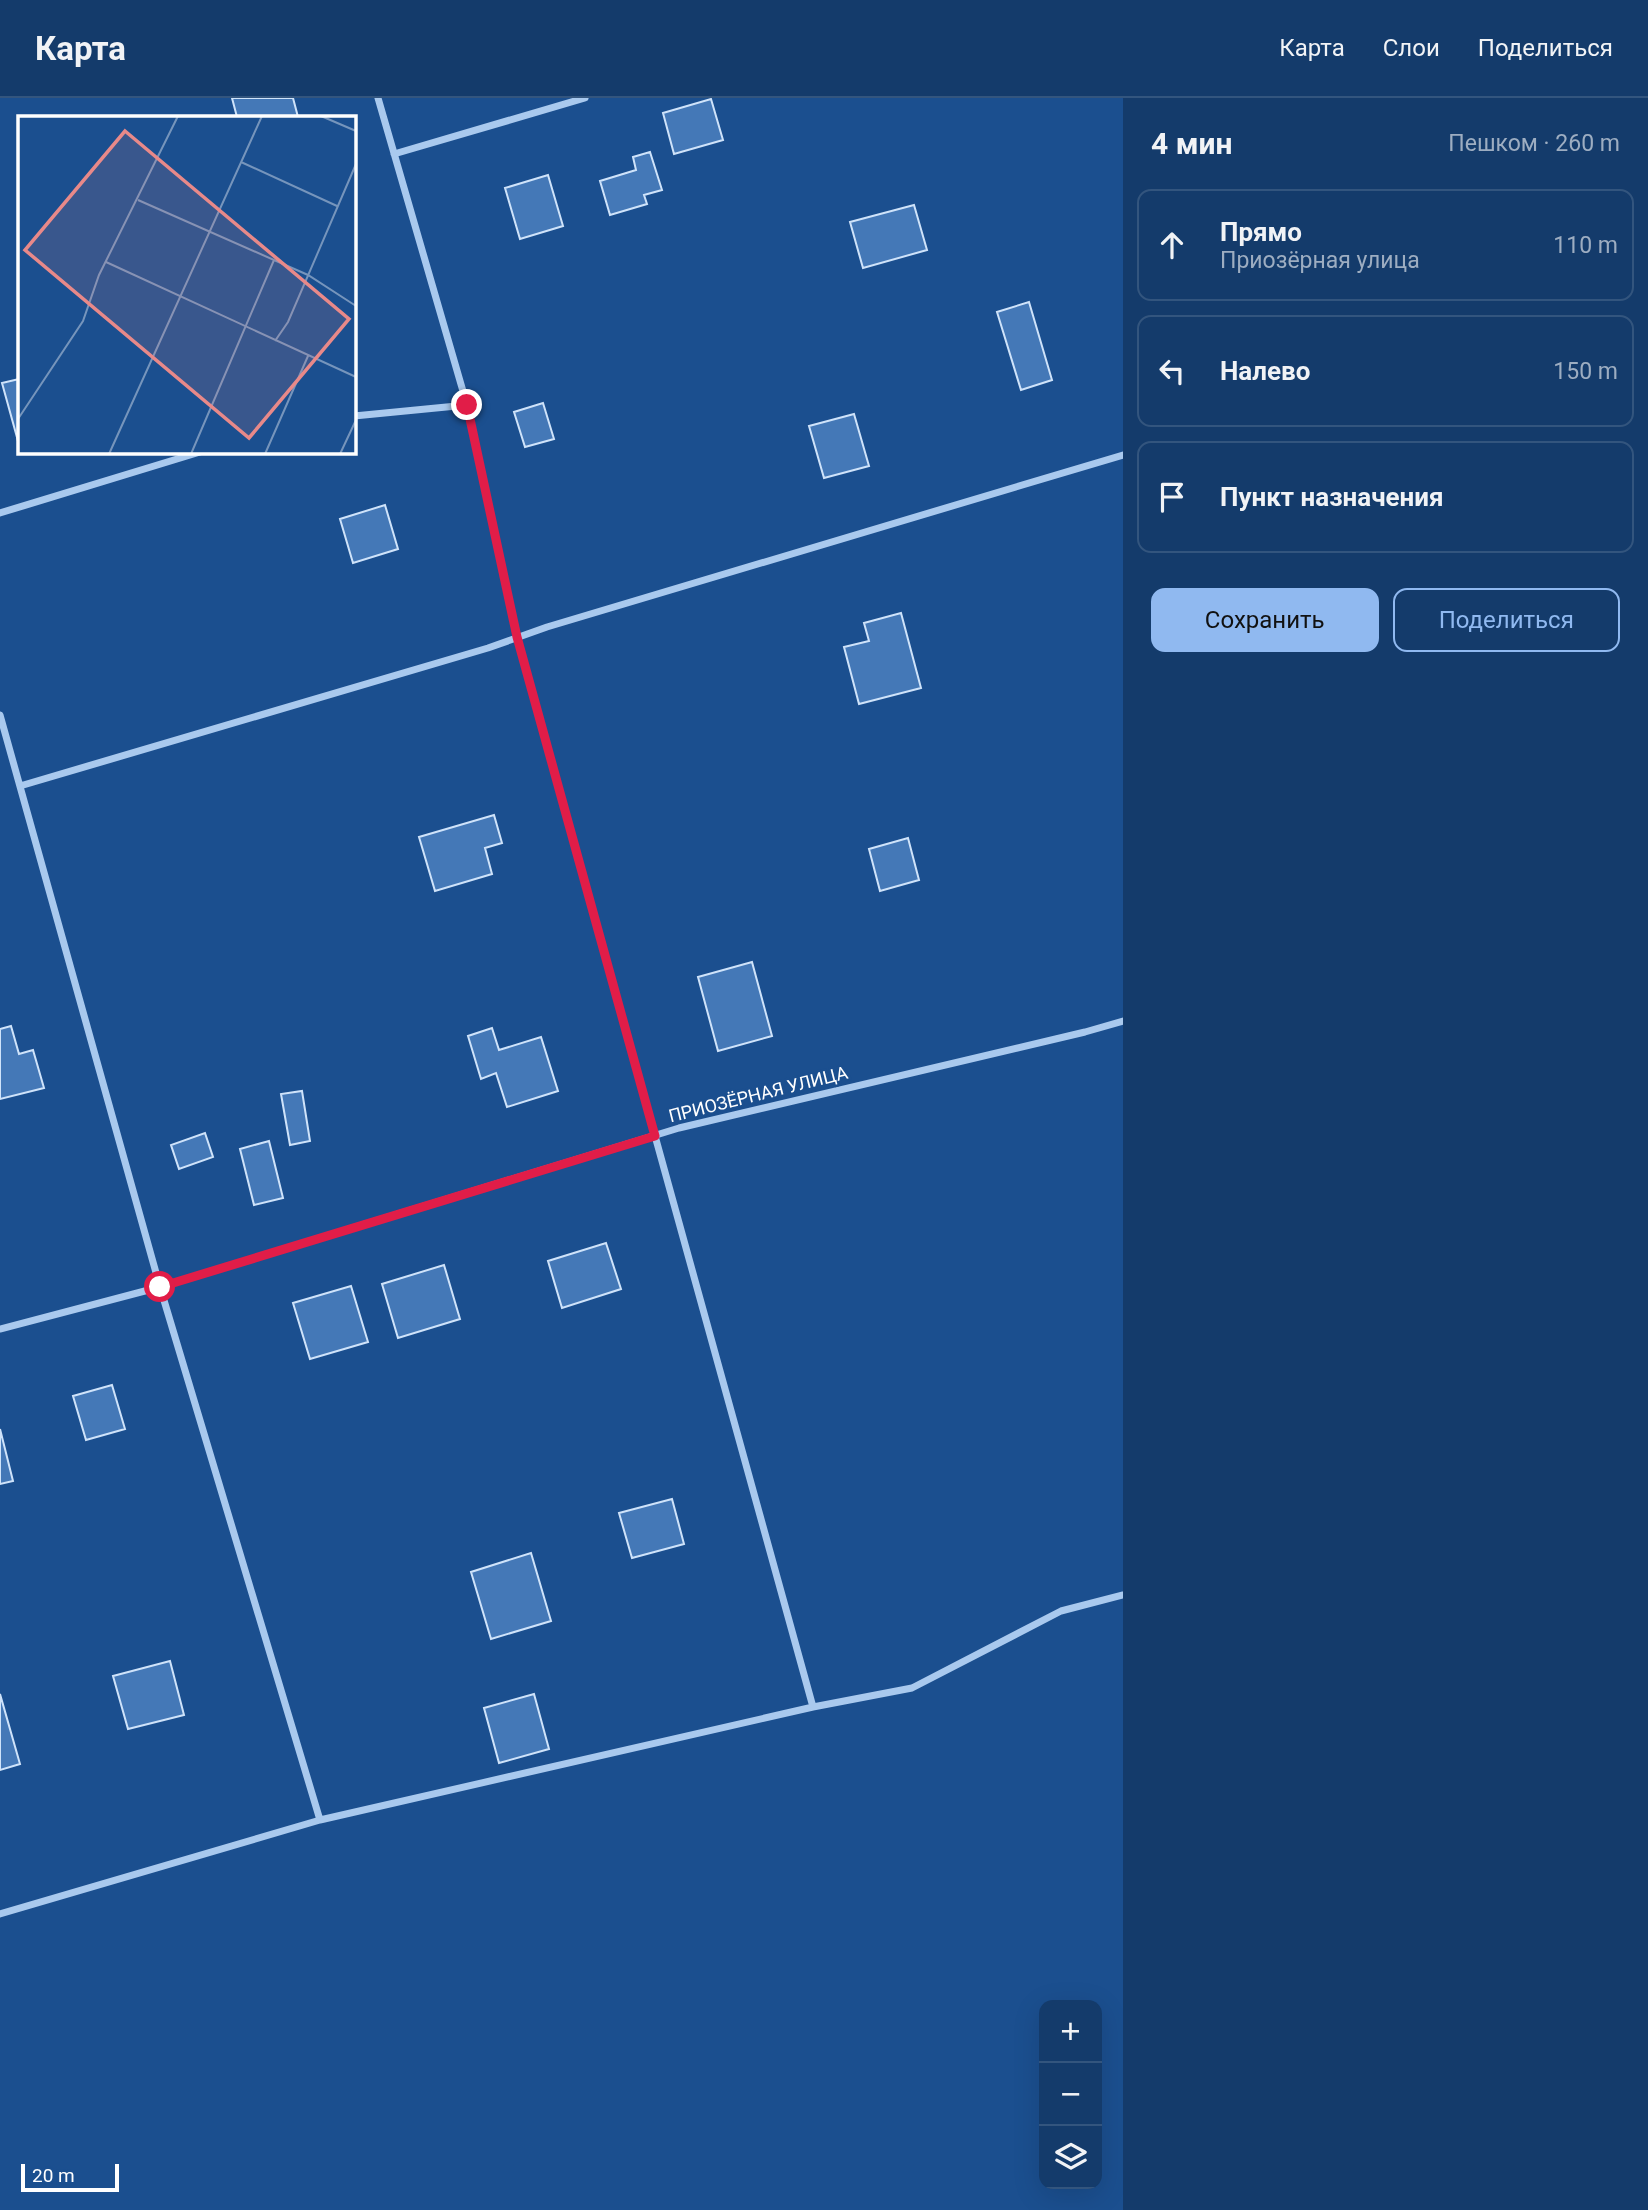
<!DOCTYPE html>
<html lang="ru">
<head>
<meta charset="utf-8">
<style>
	:root { --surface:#143b6b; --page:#1d4271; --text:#f1f3f6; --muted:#9dadc1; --line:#33557e; --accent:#90b9f0 }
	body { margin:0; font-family:Roboto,sans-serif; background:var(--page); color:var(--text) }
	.controls { position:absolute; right:21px; bottom:21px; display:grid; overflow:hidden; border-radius:14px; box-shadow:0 7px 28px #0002 }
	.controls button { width:63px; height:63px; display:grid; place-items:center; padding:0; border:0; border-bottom:2px solid var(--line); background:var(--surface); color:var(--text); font:35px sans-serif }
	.scale { position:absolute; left:21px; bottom:18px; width:98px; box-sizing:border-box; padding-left:7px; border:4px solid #fff; border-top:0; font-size:19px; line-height:24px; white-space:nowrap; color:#fff; -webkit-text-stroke:5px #1b4f8f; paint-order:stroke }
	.stop { position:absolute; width:21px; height:21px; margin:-16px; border:5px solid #e11d48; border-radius:50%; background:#fff }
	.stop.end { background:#e11d48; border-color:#fff; box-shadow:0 2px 7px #0008 }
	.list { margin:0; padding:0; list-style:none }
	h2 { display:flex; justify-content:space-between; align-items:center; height:91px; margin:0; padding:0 28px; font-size:30px }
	h2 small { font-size:23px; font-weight:400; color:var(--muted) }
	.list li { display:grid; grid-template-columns:46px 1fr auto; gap:21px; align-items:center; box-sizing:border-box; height:112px; margin:0 14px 14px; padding:0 14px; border:2px solid var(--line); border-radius:14px }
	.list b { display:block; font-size:26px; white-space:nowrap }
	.list p { margin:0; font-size:23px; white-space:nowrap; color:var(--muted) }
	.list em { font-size:23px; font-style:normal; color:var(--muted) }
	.actions { display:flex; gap:14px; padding:21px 28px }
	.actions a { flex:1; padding:16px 0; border:2px solid var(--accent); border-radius:14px; text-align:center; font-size:24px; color:var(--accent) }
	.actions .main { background:var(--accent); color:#111 }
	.icon { flex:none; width:38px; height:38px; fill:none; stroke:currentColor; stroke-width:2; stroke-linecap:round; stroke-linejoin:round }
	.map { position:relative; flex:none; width:1123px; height:2112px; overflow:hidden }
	header { display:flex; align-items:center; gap:42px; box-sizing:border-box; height:98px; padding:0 35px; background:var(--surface); border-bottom:2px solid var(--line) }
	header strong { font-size:33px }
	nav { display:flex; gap:38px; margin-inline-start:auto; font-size:24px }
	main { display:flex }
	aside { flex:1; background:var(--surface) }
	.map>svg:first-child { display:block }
	.building { fill:#4478b7; stroke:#cfe3fa; stroke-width:2 }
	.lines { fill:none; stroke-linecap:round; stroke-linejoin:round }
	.street { stroke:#a9c9ee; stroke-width:7 }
	.route { stroke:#e11d48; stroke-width:9 }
	.labels { text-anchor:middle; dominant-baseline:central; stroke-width:5; stroke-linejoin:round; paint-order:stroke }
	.street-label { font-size:18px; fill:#fff; stroke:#1b4f8f }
	.inset-road { fill:none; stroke:#7695bc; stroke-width:2 }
	.view { fill:#e88989; fill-opacity:0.15; stroke:#e88989; stroke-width:3.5 }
	.inset-edge { fill:none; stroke:#fff; stroke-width:3.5 }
</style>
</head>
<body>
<header>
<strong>Карта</strong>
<nav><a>Карта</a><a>Слои</a><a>Поделиться</a></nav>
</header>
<main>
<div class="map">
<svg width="1123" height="2112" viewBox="0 0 1123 2112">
	<rect width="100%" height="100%" fill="#1b4f8f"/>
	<!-- building -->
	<path class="building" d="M232,0H293L298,19H237Z
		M711,1L723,42L674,56L663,15Z
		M650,54L662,92L644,97L647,106L610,117L600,83L636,72L633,59Z
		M548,77L563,128L520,141L505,90Z
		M914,107L927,152L863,170L850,124Z
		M1029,204L1052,282L1021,292L997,214Z
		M19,281V343H18L2,285Z
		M543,305L554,341L525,349L514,314Z
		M854,316L869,368L824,380L809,328Z
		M385,407L398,451L353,465L340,421Z
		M901,515L921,590L859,606L844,549L869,543L864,525Z
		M494,717L502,745L485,750L492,776L435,793L419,739Z
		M908,740L919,782L880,793L869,751Z
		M752,864L772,938L718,953L698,879Z
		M11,928L19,956L33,952L44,990L0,1001V931Z
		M492,930L499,952L541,939L558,993L507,1009L496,975L481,981L468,938Z
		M302,993L310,1043L290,1047L281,996Z
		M205,1035L213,1059L179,1071L171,1047Z
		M269,1043L283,1100L254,1107L240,1051Z
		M606,1145L621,1191L562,1210L548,1163Z
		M444,1167L460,1221L398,1240L382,1186Z
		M351,1188L368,1244L310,1261L293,1205Z
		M112,1287L125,1331L86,1342L73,1298Z
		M0,1331L13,1383L0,1386Z
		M672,1401L684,1446L632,1460L619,1415Z
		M531,1455L551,1523L491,1541L471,1474Z
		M170,1563L184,1617L128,1631L113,1578Z
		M0,1596L20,1666L0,1672Z
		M534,1596L549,1651L499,1665L484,1610Z"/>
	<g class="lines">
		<!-- street -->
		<path class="street" d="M378,0L467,307L517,539L813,1609
			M394,56L585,0
			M354,318L467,307
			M0,415L200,354
			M0,617L160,1189L320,1722
			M20,688L488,550L547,529L1123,357
			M0,1231L160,1189L679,1030L1085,934L1123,923
			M0,1816L320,1722L813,1609L912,1590L1061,1513L1123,1497"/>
	</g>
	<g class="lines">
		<!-- route -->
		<path class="route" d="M160,1189L655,1038L517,539L467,307"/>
	</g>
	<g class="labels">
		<!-- street labels -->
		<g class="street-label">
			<text transform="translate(758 996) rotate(-14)">ПРИОЗЁРНАЯ УЛИЦА</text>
		</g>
	</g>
	<!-- overview -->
	<g transform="translate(18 18)">
		<rect width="338" height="338" fill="#1b4f8f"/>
		<path class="inset-road" d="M303,0L338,15M223,46L319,90M120,84L290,159L338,190M88,146L338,261M257,225L270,206L338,48M0,303L65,205L81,159L160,0M91,338L244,0M173,338L256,144M247,338L290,240M322,338L338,304"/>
		<path class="view" d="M107,15L331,203L231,322L7,134Z"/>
		<rect width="338" height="338" class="inset-edge"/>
	</g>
</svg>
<div class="controls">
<button>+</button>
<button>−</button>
<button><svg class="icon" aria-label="layers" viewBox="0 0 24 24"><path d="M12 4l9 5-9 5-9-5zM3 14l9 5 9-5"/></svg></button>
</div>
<div class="scale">20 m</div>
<div class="stop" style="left:160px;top:1189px"></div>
<div class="stop end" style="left:467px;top:307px"></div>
</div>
<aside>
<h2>4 мин<small>Пешком · 260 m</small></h2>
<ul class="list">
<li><svg class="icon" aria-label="ahead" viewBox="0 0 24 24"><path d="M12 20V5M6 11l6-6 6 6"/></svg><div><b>Прямо</b><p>Приозёрная улица</p></div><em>110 m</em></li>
<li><svg class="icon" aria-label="left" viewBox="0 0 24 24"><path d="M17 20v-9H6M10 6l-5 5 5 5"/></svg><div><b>Налево</b></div><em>150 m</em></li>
<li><svg class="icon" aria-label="arrive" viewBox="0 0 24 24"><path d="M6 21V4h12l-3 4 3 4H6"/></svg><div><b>Пункт назначения</b></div></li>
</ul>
<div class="actions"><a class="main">Сохранить</a><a>Поделиться</a></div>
</aside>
</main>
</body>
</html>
